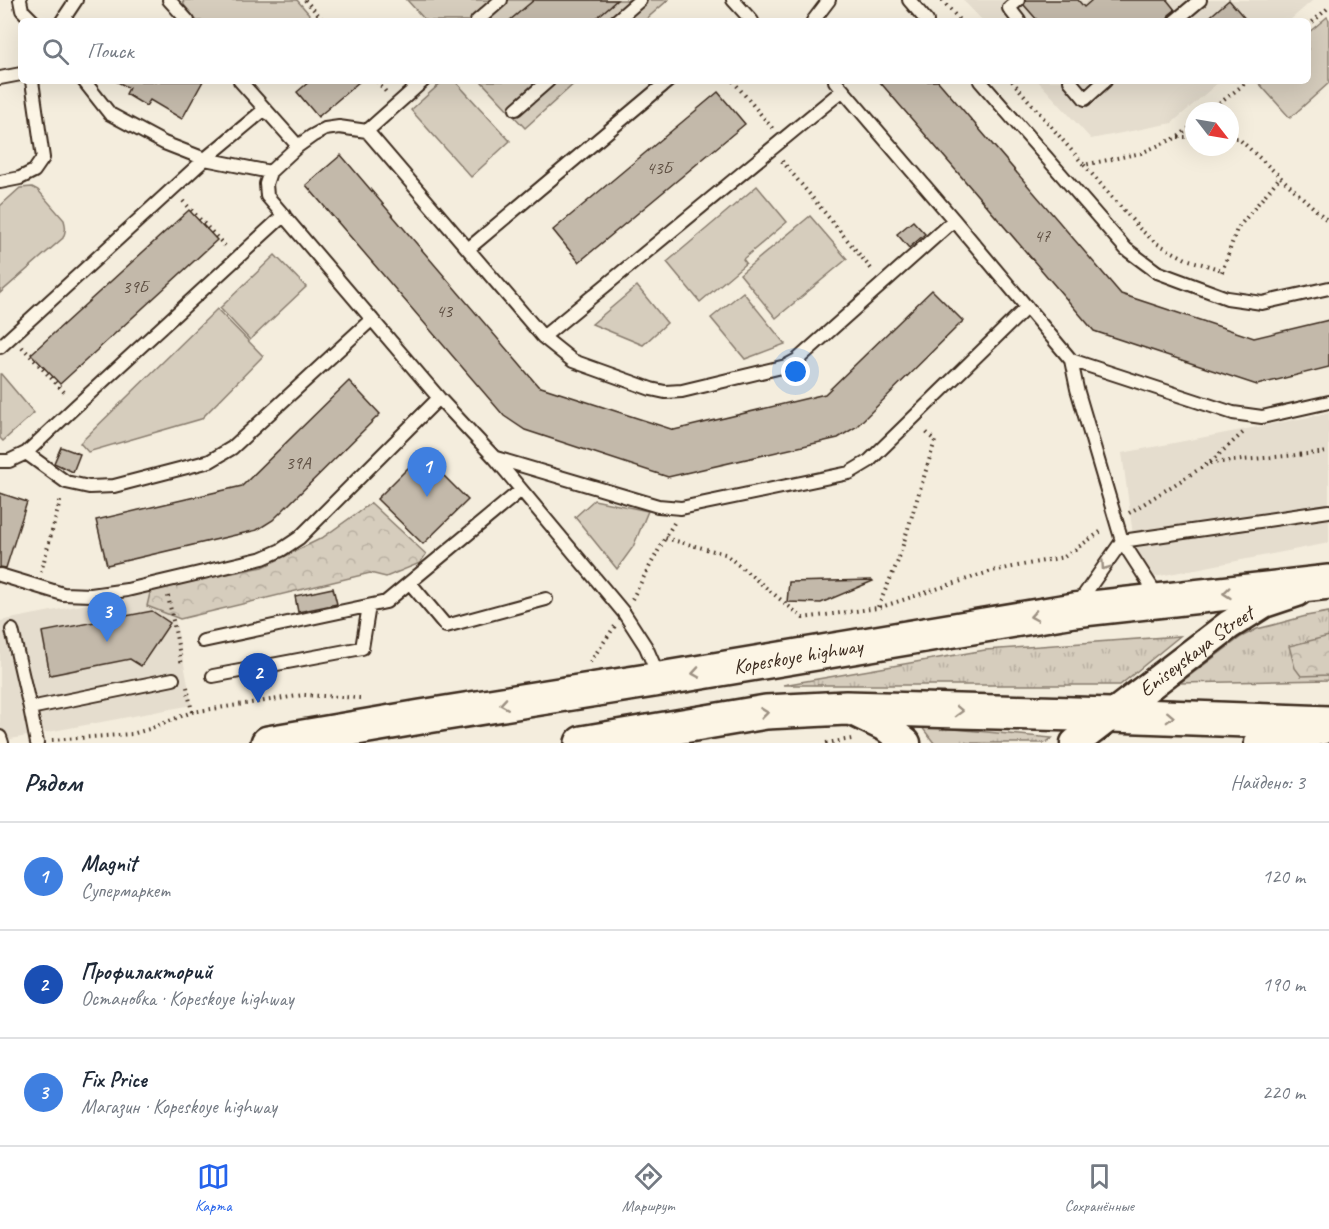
<!DOCTYPE html>
<html lang="ru">
<head>
<meta charset="utf-8">
<style>
	:root { --surface:#fff; --page:#f2f2f3; --text:#1f2937; --muted:#747a83; --line:#e0e1e3; --accent:#2563eb }
	body { margin:0; font-family:Caveat,sans-serif; background:var(--page); color:var(--text) }
	.compass { position:absolute; left:1185px; top:102px; width:54px; height:54px; border-radius:50%; background:var(--surface); box-shadow:0 6px 24px #0002; rotate:121deg }
	.you { position:absolute; left:796px; top:372px; width:21px; height:21px; margin:-15px; border:4px solid #fff; border-radius:50%; background:#1a73e8; box-shadow:0 0 0 9px #1a73e833 }
	.badge { display:grid; place-items:center; width:39px; height:39px; border-radius:50%; background:var(--accent); color:#fff; font-size:20px; font-weight:700 }
	.pin { position:absolute; translate:-50% -50px; filter:drop-shadow(0 2px 3px #0008) }
	.pin::after { content:''; position:absolute; top:32px; width:21px; height:18px; background:inherit; clip-path:polygon(0 0,100% 0,50% 100%) }
	.list { margin:0; padding:0; list-style:none }
	h2 { display:flex; justify-content:space-between; align-items:center; height:78px; margin:0; padding:0 24px; font-size:26px }
	h2 small { font-size:20px; font-weight:400; color:var(--muted) }
	.list li { display:grid; grid-template-columns:39px 1fr auto; gap:18px; align-items:center; box-sizing:border-box; height:108px; padding:0 24px; border-top:2px solid var(--line) }
	.list b { display:block; font-size:22px; white-space:nowrap }
	.list p { margin:0; font-size:20px; white-space:nowrap; color:var(--muted) }
	.list em { font-size:20px; font-style:normal; color:var(--muted) }
	.icon { flex:none; width:33px; height:33px; fill:none; stroke:currentColor; stroke-width:2; stroke-linecap:round; stroke-linejoin:round }
	.map { position:relative; flex:none; width:1329px; height:743px; overflow:hidden }
	.search { position:absolute; background:var(--surface); box-shadow:0 6px 24px #0002; left:18px; right:18px; top:18px; height:66px; display:flex; align-items:center; gap:15px; box-sizing:border-box; padding:0 21px; border-radius:9px; color:var(--muted); font-size:22px }
	.sheet { height:402px; background:var(--surface) }
	nav { display:flex; justify-content:space-around; align-items:center; box-sizing:border-box; height:84px; border-top:2px solid var(--line); background:var(--surface); font-size:16px; color:var(--muted) }
	nav a { display:grid; justify-items:center; gap:3px }
	nav .on { color:var(--accent) }
	.map>svg:first-child { display:block }
	.built { fill:#e5ddce }
	.grass { fill:url(#grass-tufts); stroke:#887c6e; stroke-width:1.5 }
	.forest { fill:url(#forest-crowns); stroke:#887c6e; stroke-width:1.5 }
	.park { fill:#d6cdbd; stroke:#887c6e; stroke-width:1.5 }
	.building { fill:#c3b9aa; stroke:#3b2a1e; stroke-width:1.5 }
	.lines { fill:none; stroke-linecap:round; stroke-linejoin:round }
	.service-casing { stroke:#3b2a1e; stroke-width:16 }
	.tertiary-casing { stroke:#3b2a1e; stroke-width:33 }
	.primary-casing { stroke:#3b2a1e; stroke-width:38 }
	.path { stroke:#3b2a1e; stroke-width:4; stroke-dasharray:1.5 4.5; stroke-linecap:butt }
	.service { stroke:#fcf5e5; stroke-width:12 }
	.tertiary { stroke:#fcf5e5; stroke-width:28 }
	.primary { stroke:#fcf5e5; stroke-width:33 }
	.oneway { stroke:#9c9082 }
	.labels { text-anchor:middle; dominant-baseline:central; stroke-width:4.5; stroke-linejoin:round; paint-order:stroke }
	.number-label { font-size:18px; fill:#5d4e41 }
	.street-label { font-size:21px; fill:#3b2a1e; stroke:#fcf5e5 }
</style>
</head>
<body>
<div class="map">
<svg width="1329" height="743" viewBox="0 0 1329 743">
	<defs>
		<pattern id="grass-tufts" width="24" height="20" patternUnits="userSpaceOnUse" patternTransform="scale(1.5)"><rect width="24" height="20" fill="#d6cdbd"/><path d="M3 7l-1-3M5 7V3M7 7l1-3M15 17l-1-3M17 17v-4M19 17l1-3" fill="none" stroke="#b9b0a2"/></pattern>
		<pattern id="forest-crowns" width="20" height="18" patternUnits="userSpaceOnUse" patternTransform="scale(1.5)"><rect width="20" height="18" fill="#d6cdbd"/><path d="M2 6a3 3 0 1 1 6 0M12 15a3 3 0 1 1 6 0" fill="none" stroke="#b9b0a2"/></pattern>
	</defs>
	<rect width="100%" height="100%" fill="#f4eddd"/>
	<filter id="ink" filterUnits="userSpaceOnUse"><feTurbulence type="fractalNoise" baseFrequency=".0167" numOctaves="2"/><feDisplacementMap in="SourceGraphic" scale="12" xChannelSelector="R" yChannelSelector="G"/><feConvolveMatrix kernelMatrix="1 2 1 2 8 2 1 2 1" color-interpolation-filters="sRGB"/></filter>
	<g filter="url(#ink)">
		<!-- built -->
		<path class="built" d="M963,0H1313L1289,21H983Z
			M1038,81H1220L1172,123L1091,139Z
			M1329,413V543L1139,580L1122,453Z
			M169,588L192,705L0,741V621Z"/>
		<!-- grass -->
		<path class="grass" d="M1329,612V680L1180,683L1241,637L1257,629L1273,625L1306,616Z
			M1180,636L1120,685H783L985,650Z
			M921,726L1052,738L1045,743H934Z"/>
		<!-- forest -->
		<path class="forest" d="M371,503L426,554L420,563L386,577L370,573L180,619L147,606L151,589L263,567L322,538Z
			M1329,636V675L1301,676L1295,668L1289,646Z"/>
		<!-- park -->
		<path class="park" d="M183,0H297L315,21H197L184,5Z
			M407,0H668L644,21H426Z
			M1327,17L1329,20V83L1290,118L1257,81H1308V33Z
			M443,81H455L510,141L471,177L411,110Z
			M481,81H577L525,128Z
			M757,186L787,222L743,259L746,263L700,302L667,262Z
			M32,187L38,190L64,220C66,227 66,231 63,238L0,293V206L20,188Z
			M810,216L847,259L776,318L740,274Z
			M275,255L306,287L250,340L220,308Z
			M637,286L667,323L643,345L592,324Z
			M743,292L785,344L745,359L711,318Z
			M217,309L263,356L201,419L88,452L80,443Z
			M0,374H1L34,413L3,441L0,438Z
			M594,500L648,511L633,547L617,569L575,517Z"/>
		<!-- building -->
		<path class="building" d="M534,0H617L593,21H509Z
			M1026,0H1078L1084,7L1092,0H1167L1175,10L1169,15L1167,21H1038L1024,5Z
			M1229,0L1247,21H1205Z
			M116,81H203L182,119L150,100L146,106L126,94L129,88Z
			M310,81H360L318,117L297,92Z
			M879,81H938L1121,294L1254,338L1329,320V367L1257,385L1094,331Z
			M718,92L745,124L579,262L553,230Z
			M341,155L538,386L674,430L825,394L932,290L963,321L856,427L838,438L668,477L525,430L504,416L306,185Z
			M189,210L217,240L60,384L31,354Z
			M913,221L925,234L909,248L897,234Z
			M349,381L380,414L273,520L257,530L107,565L96,520L242,486Z
			M61,447L80,454L73,472L54,463Z
			M422,454L468,500L423,544L377,499Z
			M0,493L27,502L6,568L0,567Z
			M872,580L873,581L821,603L787,602L789,582Z
			M333,588L337,604L298,612L295,596Z
			M152,611L170,623L141,666L130,659L50,675L42,632Z"/>
		<g class="lines">
			<!-- service casing -->
			<g class="service-casing">
				<path id="service" d="M20,0L22,10L33,21
					M169,0L188,21
					M733,0L752,21
					M909,0L927,21
					M1018,0L1009,8L1019,21
					M62,21L76,0
					M477,21L501,0
					M616,21L640,0
					M813,21L829,0
					M1175,21L1200,0
					M0,78L21,74
					M84,81L110,114L164,143L205,159L270,172
					M240,81L298,146
					M835,81L954,220L1071,360L1077,389L1122,541L1329,511
					M980,81L1126,249L1157,272L1227,298L1262,303L1329,288
					M1070,81L1085,99L1105,81
					M516,109L548,81
					M367,131L423,81
					M0,182L20,178L34,171L43,158L32,81
					M468,249L668,81
					M543,337L843,90
					M0,347L205,159L265,109
					M1071,360L1233,413L1262,417L1329,402
					M26,453L66,482L89,487L114,486L210,461L232,448L372,319
					M496,458L658,506L681,508L849,473L869,461L1027,307
					M0,461H9L26,453L76,406L284,215
					M0,575L63,594L91,595L127,590L263,558L281,550L299,538L439,398
					M410,583L446,626L546,599
					M1077,605L1122,541L1158,597
					M12,630L30,708
					M203,641L386,602L521,490
					M213,676L362,648L369,606
					M659,677L646,647L624,613L494,457L439,398L267,196L266,184L270,172L298,146L312,136L325,129L339,127L367,131L543,337L573,361L651,389L665,392L682,391L786,366L797,360L954,220
					M0,737L2,743
					M37,743L30,708L173,679"/>
			</g>
			<!-- tertiary casing -->
			<g class="tertiary-casing">
				<g id="tertiary">
					<path d="M848,709L887,728L906,743"/>
					<path id="s1" d="M1075,743L1229,625L1264,603L1297,592"/>
					<path d="M1259,743L1321,730"/>
				</g>
			</g>
			<!-- primary casing -->
			<g class="primary-casing">
				<g id="primary">
					<path id="s2" d="M268,743L421,717L660,679L1074,610L1329,582"/>
					<path d="M582,743L766,712L846,708L1112,715L1329,723"/>
				</g>
			</g>
			<!-- path -->
			<path class="path" d="M305,0L324,21
				M942,0L960,21
				M1308,26L1329,7
				M377,81L386,92
				M733,81L773,129
				M1012,81L1084,165L1141,153L1178,137L1194,124
				M1210,111L1248,81
				M1178,137H1194
				M1230,138H1238L1329,222
				M782,161L873,271
				M1084,165L1140,229L1156,243L1186,259L1222,270
				M183,201L225,246
				M1222,272L1237,229L1280,177
				M22,347L66,394
				M1210,463L1329,452
				M1129,513L1209,463L1245,431
				M674,523L665,538L725,554L803,618L878,608L992,571L1064,557L1103,530
				M41,572L61,498
				M168,596L182,665
				M632,599L665,538
				M878,607L898,561L935,441L924,430
				M590,662L615,626
				M187,687L192,712
				M52,740L132,734L149,729L192,712L304,695L360,698
				M826,743L852,739"/>
			<!-- service -->
			<use href="#service" class="service"/>
			<!-- tertiary -->
			<use href="#tertiary" class="tertiary"/>
			<!-- primary -->
			<use href="#primary" class="primary"/>
		</g>
		<!-- one-way arrows -->
		<defs><path id="oneway-chevron" d="M-2-3.5L2.5 0L-2 3.5" fill="none" stroke-width="1.6" stroke-linecap="round" stroke-linejoin="round" transform="scale(1.5)"/></defs>
		<g class="oneway">
			<use href="#oneway-chevron" transform="translate(1105 566) rotate(125)"/>
			<use href="#oneway-chevron" transform="translate(1227 593) rotate(174)"/>
			<use href="#oneway-chevron" transform="translate(1034 616) rotate(171)"/>
			<use href="#oneway-chevron" transform="translate(696 673) rotate(171)"/>
			<use href="#oneway-chevron" transform="translate(504 704) rotate(171)"/>
			<use href="#oneway-chevron" transform="translate(959 711) rotate(2)"/>
			<use href="#oneway-chevron" transform="translate(764 713) rotate(-7)"/>
			<use href="#oneway-chevron" transform="translate(1170 717) rotate(2)"/>
		</g>
	</g>
	<g class="labels">
		<!-- number labels -->
		<g class="number-label">
			<text x="659" y="168">43Б</text>
			<text x="1042" y="236">47</text>
			<text x="135" y="287">39Б</text>
			<text x="444" y="311">43</text>
			<text x="298" y="463">39А</text>
		</g>
		<!-- street labels -->
		<g class="street-label">
			<text stroke="none"><textPath href="#s1" startOffset="152">Eniseyskaya Street</textPath></text>
			<text stroke="none"><textPath href="#s2" startOffset="537">Kopeskoye highway</textPath></text>
		</g>
	</g>
</svg>
<svg class="compass" viewBox="-18 -18 36 36"><path d="M0-13l5 13h-10z" fill="#e53935"/><path d="M0 13l5-13h-10z" fill="#747a83"/></svg>
<div class="you"></div>
<div class="pin badge" style="left:427px;top:497px;background:#3f7fe0">1</div>
<div class="pin badge" style="left:258px;top:703px;background:#1a4fb4">2</div>
<div class="pin badge" style="left:107px;top:642px;background:#3f7fe0">3</div>
<div class="search"><svg class="icon" aria-label="search" viewBox="0 0 24 24"><circle cx="10" cy="10" r="6"/><path d="M15 15l6 6"/></svg>Поиск</div>
</div>
<section class="sheet">
<h2>Рядом<small>Найдено: 3</small></h2>
<ul class="list">
<li><span class="badge" style="background:#3f7fe0">1</span><div><b>Magnit</b><p>Супермаркет</p></div><em>120 m</em></li>
<li><span class="badge" style="background:#1a4fb4">2</span><div><b>Профилакторий</b><p>Остановка · Kopeskoye highway</p></div><em>190 m</em></li>
<li><span class="badge" style="background:#3f7fe0">3</span><div><b>Fix Price</b><p>Магазин · Kopeskoye highway</p></div><em>220 m</em></li>
</ul>
</section>
<nav>
<a class="on"><svg class="icon" aria-label="map" viewBox="0 0 24 24"><path d="M3 6l6-2 6 2 6-2v14l-6 2-6-2-6 2zM9 4v14M15 6v14"/></svg>Карта</a>
<a><svg class="icon" aria-label="directions" viewBox="0 0 24 24"><path d="M12 3l9 9-9 9-9-9zM9 14v-3h6M13 9l2 2-2 2"/></svg>Маршрут</a>
<a><svg class="icon" aria-label="saved" viewBox="0 0 24 24"><path d="M7 4h10v16l-5-4-5 4z"/></svg>Сохранённые</a>
</nav>
</body>
</html>
